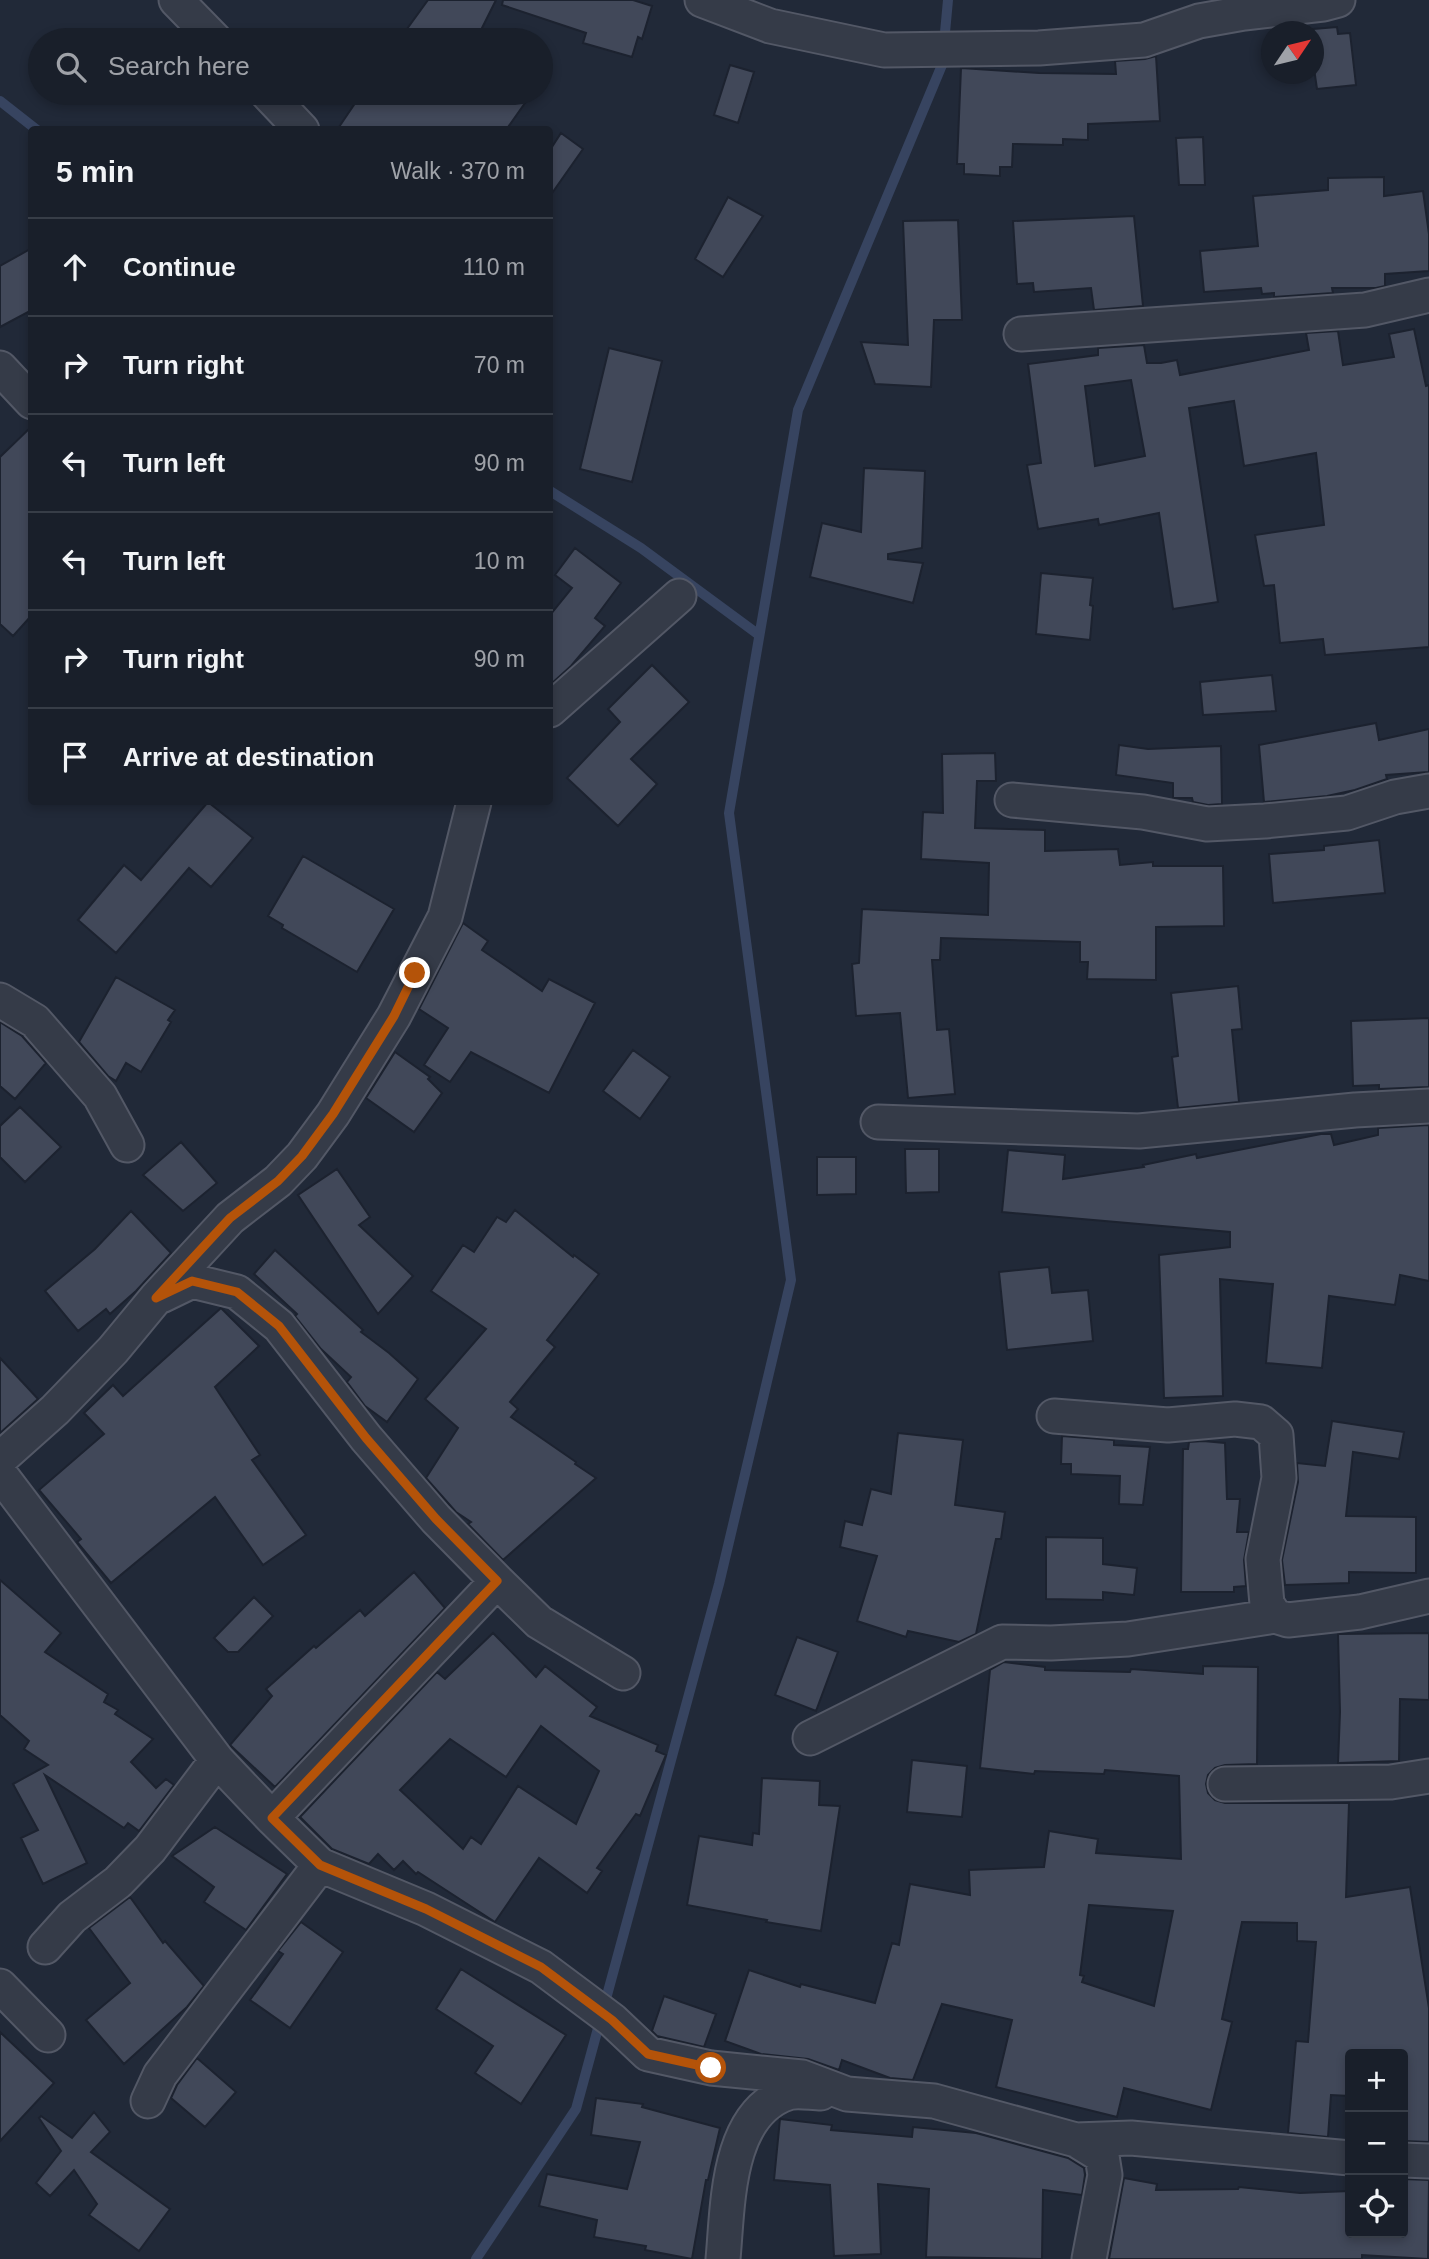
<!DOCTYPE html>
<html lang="en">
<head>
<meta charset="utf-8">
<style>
	:root { --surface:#191f2a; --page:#222732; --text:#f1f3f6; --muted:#9fa2a8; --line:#373d47 }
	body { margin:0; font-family:Helvetica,sans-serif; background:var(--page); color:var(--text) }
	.controls { position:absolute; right:21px; bottom:21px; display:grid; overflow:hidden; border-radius:7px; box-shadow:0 4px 10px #0003 }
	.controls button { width:63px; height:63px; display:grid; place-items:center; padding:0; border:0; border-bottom:2px solid var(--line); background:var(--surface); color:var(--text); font:35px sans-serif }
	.compass { position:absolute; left:1261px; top:21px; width:63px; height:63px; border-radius:50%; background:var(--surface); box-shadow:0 4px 10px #0003; rotate:55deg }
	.stop { position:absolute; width:21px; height:21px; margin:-16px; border:5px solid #b45309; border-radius:50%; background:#fff }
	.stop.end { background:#b45309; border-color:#fff; box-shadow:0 2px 7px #0008 }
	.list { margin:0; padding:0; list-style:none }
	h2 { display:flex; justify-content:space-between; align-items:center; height:91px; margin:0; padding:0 28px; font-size:30px }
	h2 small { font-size:23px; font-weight:400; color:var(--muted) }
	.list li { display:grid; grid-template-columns:46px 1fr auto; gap:21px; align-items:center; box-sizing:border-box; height:98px; padding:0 28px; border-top:2px solid var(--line) }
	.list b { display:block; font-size:26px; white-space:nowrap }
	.list em { font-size:23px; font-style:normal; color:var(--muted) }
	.icon { flex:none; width:38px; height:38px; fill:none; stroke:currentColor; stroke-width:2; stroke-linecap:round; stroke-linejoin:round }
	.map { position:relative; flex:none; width:1429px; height:2259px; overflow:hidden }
	.search { position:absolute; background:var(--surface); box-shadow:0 4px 10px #0003; left:28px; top:28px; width:525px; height:77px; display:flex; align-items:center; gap:18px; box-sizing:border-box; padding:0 24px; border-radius:38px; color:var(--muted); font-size:26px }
	.panel { position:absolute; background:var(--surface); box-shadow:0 4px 10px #0003; left:28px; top:126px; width:525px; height:679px; border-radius:7px }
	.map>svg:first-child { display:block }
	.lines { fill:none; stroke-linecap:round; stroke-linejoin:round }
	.stream { stroke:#374460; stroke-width:10 }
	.building { fill:#414859; stroke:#1c222f; stroke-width:2; fill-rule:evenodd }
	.minor-casing { stroke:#535866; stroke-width:37 }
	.minor { stroke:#353b48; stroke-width:33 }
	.route { stroke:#b45309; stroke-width:9 }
</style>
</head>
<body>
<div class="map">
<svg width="1429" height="2259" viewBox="0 0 1429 2259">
	<rect width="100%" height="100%" fill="#212938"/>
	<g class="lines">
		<!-- stream -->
		<path class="stream" d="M0,101L37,130
			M550,491L641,548L759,635
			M476,2259L576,2109L719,1584L791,1280L729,813L798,410L942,65L948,0"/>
	</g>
	<!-- building -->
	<path class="building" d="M428,0H496L476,40H399Z
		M503,0H633L652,6L642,39L638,37L632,57L583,43L586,33L502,5Z
		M1337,27L1338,34L1350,33L1356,85L1317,89L1313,62V29Z
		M1156,56L1160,121L1088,124V140L1063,139V145L1013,144L1012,167H1000V176L964,174V164H957L961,68L1039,73L1116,74L1115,61L1145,59Z
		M730,65L754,72L738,123L714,115Z
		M362,93H532L506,130H337Z
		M561,133L583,149L550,196V150Z
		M1203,137L1205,185H1179L1176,138Z
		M1384,177V196L1423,191L1429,234V271L1385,274V286L1376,288H1332L1333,293L1274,297V293L1262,294L1261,288L1204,292L1200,251L1258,246L1253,196L1328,190V178Z
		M728,197L763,216L723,277L695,259Z
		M1134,216L1143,306L1094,310L1091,288L1034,292L1033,283L1017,284L1013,221Z
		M958,220L962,320H934L931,387L875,384L861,342L908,345L903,221Z
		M32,248V310L0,327V266Z
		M1414,329L1426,386L1429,385V647L1325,655L1323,639L1280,643L1274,585L1264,586L1255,535L1324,525L1316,453L1244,466L1234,401L1189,408L1218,602L1173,609L1159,513L1099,525L1098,519L1038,529L1027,465L1041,463L1028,364L1098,355V348L1144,345L1147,363H1161L1177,360L1180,375L1309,350L1306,333L1338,331L1343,365L1394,357L1389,334ZM1131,380L1145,456L1095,466L1085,386Z
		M609,348L662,361L632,482L580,469Z
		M32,426V615L13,636L0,624V457Z
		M864,468L925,471L922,548L888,554V559L923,563L913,603L810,577L822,523L861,532Z
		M575,548L621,583L595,618L605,626L571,666L550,685V615L572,588L555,575Z
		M1041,573L1093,578L1090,605L1093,606L1090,640L1036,634Z
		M652,665L689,702L631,759L657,784L618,826L567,778L620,722L608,709Z
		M1272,675L1276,711L1203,715L1200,682Z
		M1376,723L1379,740L1429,729V772L1386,775L1387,779L1355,790L1327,796L1264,802L1259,745Z
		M1119,745L1148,749L1221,746L1222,804L1208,805L1193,802L1192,798H1173V783L1116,775Z
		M995,753L996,781H977L975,828L1045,830V851L1118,849L1120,865L1153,862V866H1223L1224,926L1156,927V980L1087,979L1088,962H1080V942L941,938L940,960H932L937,1030L949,1029L955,1094L908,1098L900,1013L856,1016L852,964L859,963L862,909L988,915L989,863L921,859L923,812L943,813L942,754Z
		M208,802L253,838L211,887L189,868L116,953L78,920L124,865L141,880Z
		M1379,840L1385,893L1273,903L1269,854L1324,850V846Z
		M303,856L394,909L357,972L282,928L283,925L268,916Z
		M463,923L488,941L482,950L542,991L549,979L595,1003L549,1093L471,1052L450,1082L424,1065L448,1028L419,1009Z
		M116,977L175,1010L168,1020L171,1022L141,1072L126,1063L116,1081L108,1076L79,1042Z
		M1238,986L1242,1029L1232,1030L1239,1102L1178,1108L1172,1057L1178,1056L1171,993Z
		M1429,1018V1087L1379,1089V1085L1353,1086L1351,1021Z
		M0,1022L22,1036L46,1063L15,1099L0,1086Z
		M633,1050L670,1077L640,1119L603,1091Z
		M395,1052L430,1077L428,1079L442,1093L414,1132L366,1098Z
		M20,1107L61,1147L25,1182L0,1157V1126Z
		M1429,1125V1281L1400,1275L1395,1305L1329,1296L1322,1368L1266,1363L1273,1284L1220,1279L1223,1396L1164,1398L1159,1255L1230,1247V1232L1002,1212L1008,1150L1065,1155L1063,1179L1144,1167L1143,1165L1196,1154L1197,1158L1321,1134H1331L1334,1145L1378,1135V1128Z
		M181,1142L217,1183L183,1211L143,1175Z
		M905,1149H939V1192L906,1193Z
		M817,1157H856V1194L817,1195Z
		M337,1169L370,1217L359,1225L413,1276L378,1314L298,1195Z
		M515,1210L573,1257L574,1255L599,1274L547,1340L555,1347L510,1402L518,1409L511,1417L576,1462L575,1464L596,1478L503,1560L468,1524L471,1522L456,1512L426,1478L458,1428L425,1399L486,1329L431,1291L463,1245L474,1252L497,1217L506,1222Z
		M131,1211L171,1253L136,1291L110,1314L106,1309L78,1331L45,1291L95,1249Z
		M275,1250L363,1330L361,1332L389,1353L418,1379L387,1422L365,1406L347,1382L351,1377L321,1349L295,1316L297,1314L254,1274Z
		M1049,1267L1052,1293L1088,1290L1093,1341L1007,1350L999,1272Z
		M221,1308L259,1346L215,1387L260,1455L252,1460L306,1535L263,1565L215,1497L111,1583L77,1542L81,1539L39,1490L104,1434L84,1413L113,1385L123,1396Z
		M0,1358L38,1399L0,1433Z
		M1332,1421L1404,1432L1399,1459L1353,1452L1346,1516L1416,1517V1573L1349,1572V1583L1285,1585L1282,1560L1298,1482L1297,1463L1325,1466Z
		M898,1433L963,1440L955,1505L1005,1512L1001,1539H996L976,1634L959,1642L908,1631L906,1637L857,1621L877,1556L840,1547L845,1521L862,1525L871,1489L891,1494Z
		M1062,1436L1114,1440V1445L1150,1447L1143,1505L1119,1504L1120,1476L1071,1474V1464H1061Z
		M1203,1441L1225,1443L1227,1499H1240L1237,1532H1249L1244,1560L1246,1586L1234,1587V1592H1181L1183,1449H1188L1189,1442Z
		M1046,1537L1103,1538V1564L1137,1568L1134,1595L1103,1592V1600L1046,1599Z
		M414,1572L445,1608L275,1787L230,1745L272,1696L266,1689L314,1646L316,1648L360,1610L365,1616Z
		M0,1580L61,1633L45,1652L108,1694L104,1702L118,1710L115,1714L153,1739L131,1762L156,1788L166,1779L174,1785L139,1831L128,1823L124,1828L45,1775L87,1863L43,1884L21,1838L38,1830L13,1784L48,1765L24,1749L29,1741L0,1715Z
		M254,1597L273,1616L238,1652H228L214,1638Z
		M493,1633L536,1677L545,1666L597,1707L590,1716L658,1745L656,1751L666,1755L640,1816L636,1814L597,1868L602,1871L587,1893L539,1858L495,1922L418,1872L416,1874L403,1861L394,1870L378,1854L369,1864L332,1849L300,1817L437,1672L445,1679ZM541,1726L599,1771L576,1824L518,1786L481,1844L471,1837L463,1849L400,1790L450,1739L506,1777Z
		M1429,1633V1700L1400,1699L1399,1761L1338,1763L1340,1712L1338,1634Z
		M797,1637L838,1652L816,1711L775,1695Z
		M1004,1662L1045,1667V1670L1130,1672L1131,1669L1203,1674V1666L1258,1667L1257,1764L1225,1765L1215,1768L1208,1775L1206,1784L1208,1793L1215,1800L1225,1803H1349L1346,1897L1410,1887L1429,2008V2142L1403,2141V2095L1406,2054H1350V2096L1331,2095L1328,2137L1288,2133L1296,2041L1308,2042L1316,1942L1297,1941V1923L1242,1922L1222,2019L1232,2022L1211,2110L1124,2088L1117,2117L996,2087L1012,2020L942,2004L913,2080L890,2078L842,2060L839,2070L808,2059L761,2054L725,2041L749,1970L800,1987L801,1984L875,2003L892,1943L899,1945L910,1884L970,1895L969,1870L1044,1867L1049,1831L1098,1839L1096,1853L1181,1859L1179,1776L1105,1770L1104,1774L1035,1771L1034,1774L980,1768L990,1670ZM1089,1905L1173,1911L1154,2006L1082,1982L1084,1976L1080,1975Z
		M912,1760L967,1766L962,1817L907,1812Z
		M762,1778L820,1781L819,1805L840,1806L821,1931L766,1922L767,1920L687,1905L699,1836L752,1845L753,1833L759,1834Z
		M215,1827L287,1874L246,1930L204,1902L214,1887L172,1856Z
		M130,1897L163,1943L165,1941L204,1986L187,2007L124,2064L86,2020L130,1983L89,1928Z
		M301,1922L343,1952L290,2028L250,2000L283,1954L278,1951Z
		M461,1969L566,2035L521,2104L475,2073L493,2046L436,2009Z
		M664,1996L716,2014L704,2047L657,2036L652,2031Z
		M0,2032L54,2083L0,2141Z
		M197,2058L236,2092L205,2127L171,2098L177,2085Z
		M596,2098L643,2104L642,2107L720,2128L708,2180H706L692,2259L645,2250L646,2246L594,2237L597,2220L539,2206L547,2174L627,2189L640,2142L591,2135Z
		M94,2112L110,2132L91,2152L170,2209L139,2251L89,2215L97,2204L74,2170L50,2196L36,2183L61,2151L39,2118L41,2116L72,2138Z
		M780,2119L832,2125L831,2130L912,2137L913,2127L976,2133L1068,2158L1084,2168L1085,2175L1082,2195L1043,2190L1042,2259L926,2257L929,2189L878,2184L881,2254L834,2256L830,2185L774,2180Z
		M1124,2178L1157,2184L1156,2190L1238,2189L1239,2187L1300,2193L1350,2191V2233H1403V2179L1429,2180L1428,2259L1362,2255V2259H1109Z"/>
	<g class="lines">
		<!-- minor casing -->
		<g class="minor-casing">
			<path id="minor" d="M176,0L215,40
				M702,0L770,26L884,50L1039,48L1144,40L1199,21L1244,13L1323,4L1338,0
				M267,93L302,130
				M1021,334L1365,310L1429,295
				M0,368L32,402
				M550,710L679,596
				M1012,800L1143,812L1207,824L1265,821L1347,813L1395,797L1429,791
				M0,1000L35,1021L100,1096L127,1145
				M878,1122L1139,1131L1355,1110L1429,1106
				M161,1296L192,1281L237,1292L279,1326L366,1438L436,1519L497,1581L539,1622L623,1673
				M1054,1416L1168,1425L1235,1419L1261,1422L1276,1435L1279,1478L1263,1559L1267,1604L1275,1616L1288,1620L1360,1612L1429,1596
				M0,1459L55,1410L113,1350L156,1298L230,1218L278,1181L302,1156L333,1114L394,1016L445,917L474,802
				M0,1474L217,1760L272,1818L320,1865L426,1909L541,1967L612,2020L648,2054L711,2068L802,2077L847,2094L934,2101L1076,2140L1131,2138L1350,2158
				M810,1738L1002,1642L1051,1643L1128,1639L1275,1616
				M1225,1784L1391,1782L1429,1776
				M272,1818L497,1581
				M45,1947L72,1917L118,1882L150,1849L217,1760
				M0,1986L48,2035
				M148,2101L160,2075L320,1865
				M1076,2140L1102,2156L1105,2175L1089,2259
				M1403,2160L1429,2161
				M723,2259C728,2206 726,2113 788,2093C797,2090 811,2093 821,2093"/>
		</g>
		<!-- minor -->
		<use href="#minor" class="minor"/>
	</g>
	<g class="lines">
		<!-- route -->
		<path class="route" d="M415,973L394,1016L333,1114L302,1156L278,1181L230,1218L156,1298L192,1281L237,1292L279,1326L366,1438L436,1519L497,1581L272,1818L320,1865L426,1909L541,1967L612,2020L648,2054L711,2068"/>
	</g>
</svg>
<div class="controls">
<button>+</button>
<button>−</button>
<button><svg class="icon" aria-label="locate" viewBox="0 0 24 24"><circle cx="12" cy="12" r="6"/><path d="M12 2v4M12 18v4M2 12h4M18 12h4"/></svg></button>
</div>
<svg class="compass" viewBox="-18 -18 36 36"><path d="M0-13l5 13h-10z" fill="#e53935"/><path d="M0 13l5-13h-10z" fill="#9fa2a8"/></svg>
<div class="stop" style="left:711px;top:2068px"></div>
<div class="stop end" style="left:415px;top:973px"></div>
<div class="search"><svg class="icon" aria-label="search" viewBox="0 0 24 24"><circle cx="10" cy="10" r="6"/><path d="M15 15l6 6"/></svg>Search here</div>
<section class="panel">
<h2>5 min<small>Walk · 370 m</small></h2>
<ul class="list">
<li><svg class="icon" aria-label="ahead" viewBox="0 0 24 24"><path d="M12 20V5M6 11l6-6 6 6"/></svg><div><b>Continue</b></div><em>110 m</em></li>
<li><svg class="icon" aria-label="right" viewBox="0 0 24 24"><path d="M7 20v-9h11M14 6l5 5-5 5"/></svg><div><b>Turn right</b></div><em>70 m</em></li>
<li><svg class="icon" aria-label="left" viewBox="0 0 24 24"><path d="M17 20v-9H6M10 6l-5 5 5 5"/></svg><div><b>Turn left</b></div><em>90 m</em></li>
<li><svg class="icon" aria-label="left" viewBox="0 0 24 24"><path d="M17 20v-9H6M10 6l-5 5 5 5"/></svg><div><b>Turn left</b></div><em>10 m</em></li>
<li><svg class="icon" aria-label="right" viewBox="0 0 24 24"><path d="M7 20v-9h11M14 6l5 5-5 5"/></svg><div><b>Turn right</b></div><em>90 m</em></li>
<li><svg class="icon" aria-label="arrive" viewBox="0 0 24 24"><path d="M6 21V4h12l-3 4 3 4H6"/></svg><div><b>Arrive at destination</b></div></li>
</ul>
</section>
</div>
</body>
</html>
